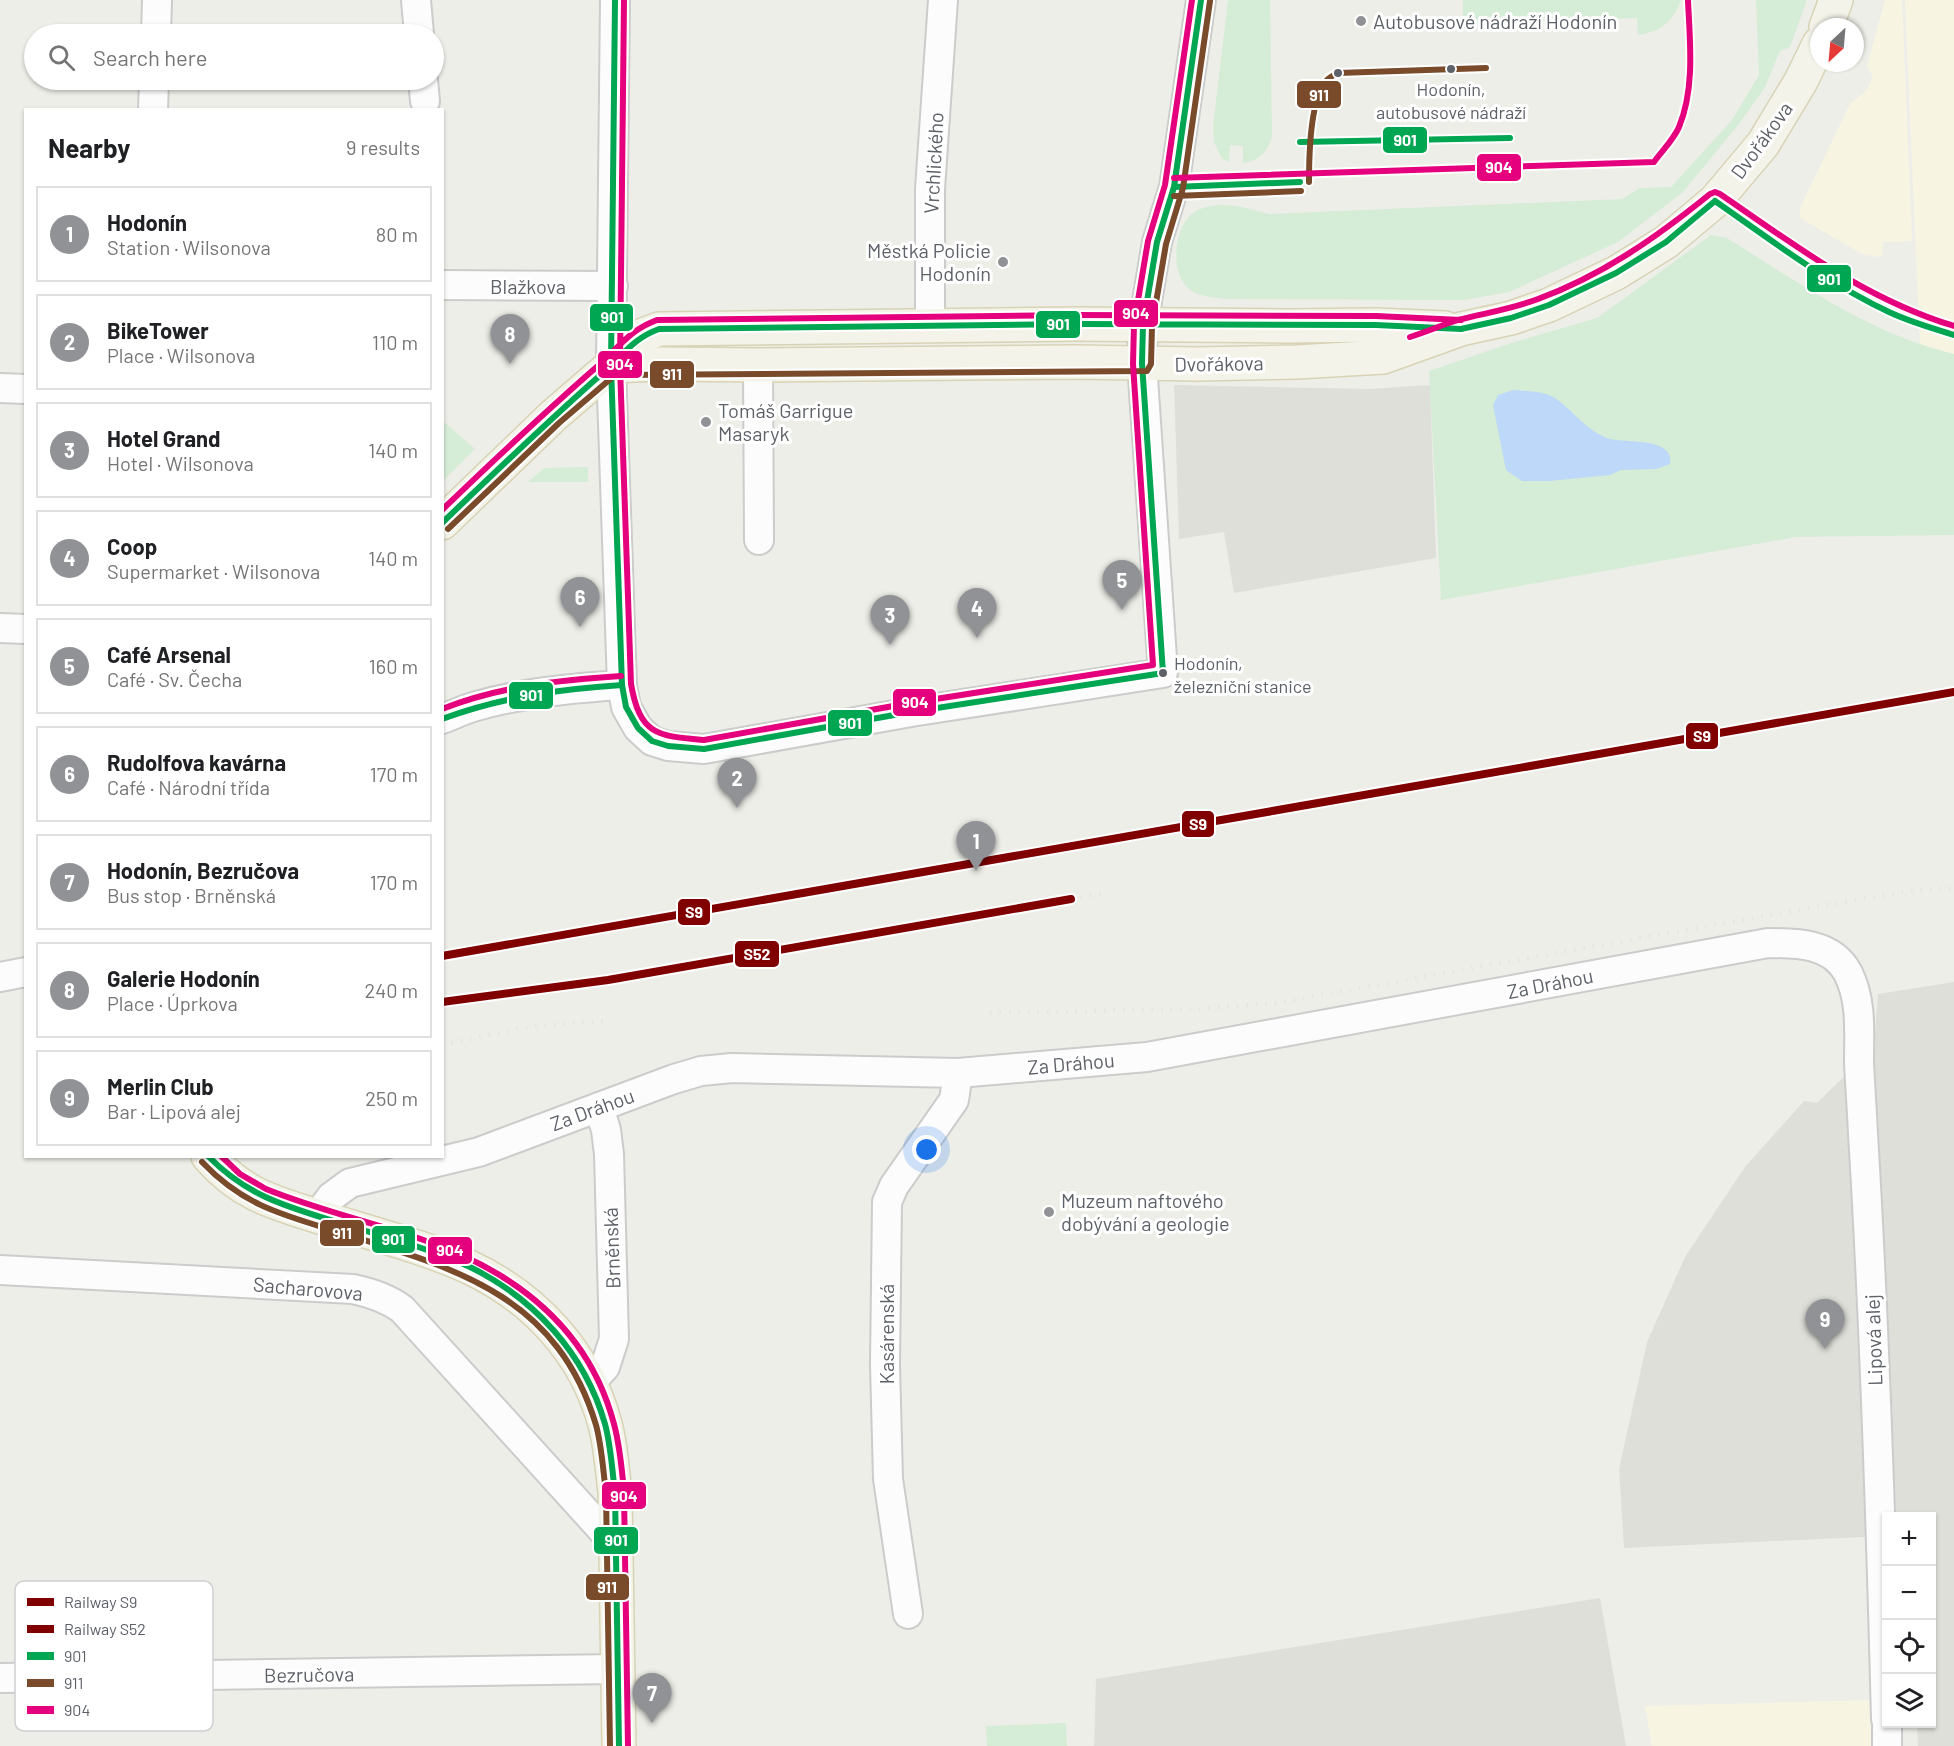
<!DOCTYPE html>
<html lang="en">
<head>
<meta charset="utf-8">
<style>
	:root { --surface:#fff; --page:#f6f6f6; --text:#202124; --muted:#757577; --line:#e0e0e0; --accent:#909295 }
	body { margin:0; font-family:Barlow,sans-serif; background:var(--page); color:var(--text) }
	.controls { position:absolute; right:18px; bottom:18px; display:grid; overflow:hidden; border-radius:0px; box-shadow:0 2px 4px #0004 }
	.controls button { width:54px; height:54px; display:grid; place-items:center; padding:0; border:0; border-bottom:2px solid var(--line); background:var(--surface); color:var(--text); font:30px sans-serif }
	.compass { position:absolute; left:1810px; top:18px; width:54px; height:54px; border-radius:50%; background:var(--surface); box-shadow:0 2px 4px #0004; rotate:206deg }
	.you { position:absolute; left:927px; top:1150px; width:21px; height:21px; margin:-15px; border:4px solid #fff; border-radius:50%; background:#1a73e8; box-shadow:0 0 0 9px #1a73e833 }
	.badge { display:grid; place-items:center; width:39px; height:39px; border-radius:50%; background:var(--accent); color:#fff; font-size:20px; font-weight:700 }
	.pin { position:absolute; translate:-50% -50px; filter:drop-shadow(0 2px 3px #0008) }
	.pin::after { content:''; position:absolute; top:32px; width:21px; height:18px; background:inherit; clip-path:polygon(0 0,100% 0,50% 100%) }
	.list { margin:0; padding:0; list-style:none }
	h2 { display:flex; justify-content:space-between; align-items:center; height:78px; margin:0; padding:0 24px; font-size:26px }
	h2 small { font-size:20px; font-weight:400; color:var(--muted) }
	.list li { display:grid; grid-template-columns:39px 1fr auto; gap:18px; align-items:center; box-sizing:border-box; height:96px; margin:0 12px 12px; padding:0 12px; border:2px solid var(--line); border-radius:0px }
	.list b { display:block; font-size:22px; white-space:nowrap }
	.list p { margin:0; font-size:20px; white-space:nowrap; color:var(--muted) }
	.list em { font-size:20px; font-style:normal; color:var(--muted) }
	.icon { flex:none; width:33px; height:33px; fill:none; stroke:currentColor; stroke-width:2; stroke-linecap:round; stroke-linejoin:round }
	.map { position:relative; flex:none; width:1954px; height:1746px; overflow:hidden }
	.search { position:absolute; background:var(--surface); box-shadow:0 2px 4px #0004; left:24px; top:24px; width:420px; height:66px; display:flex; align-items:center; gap:15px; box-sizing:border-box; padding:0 21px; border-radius:33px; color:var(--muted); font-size:22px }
	.panel { position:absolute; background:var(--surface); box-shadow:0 2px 4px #0004; left:24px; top:108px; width:420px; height:1050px; border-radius:0px }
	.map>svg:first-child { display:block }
	.commercial { fill:#f7f5e2 }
	.industrial { fill:#dfdfda }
	.green { fill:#d5ecd6 }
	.water { fill:#bdd8f8 }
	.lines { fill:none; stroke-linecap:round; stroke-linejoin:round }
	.minor-casing { stroke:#cbcccb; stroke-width:32 }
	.major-casing { stroke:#d8d3b5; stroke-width:36 }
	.minor { stroke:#fcfcfc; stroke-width:28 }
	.major { stroke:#f3f3e9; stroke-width:33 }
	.rail { stroke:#e4e5e4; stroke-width:4.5; stroke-dasharray:1.5 8; stroke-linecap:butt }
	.bus-1-casing { stroke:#fff; stroke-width:10 }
	.bus-2-casing { stroke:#fff; stroke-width:10 }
	.bus-3-casing { stroke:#fff; stroke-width:10 }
	.bus-1 { stroke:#00a651; stroke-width:6 }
	.bus-2 { stroke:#7a4b2a; stroke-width:6 }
	.bus-3 { stroke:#e5007d; stroke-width:6 }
	.rail-1-casing { stroke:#fff; stroke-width:12 }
	.rail-2-casing { stroke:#fff; stroke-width:12 }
	.rail-1 { stroke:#800000; stroke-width:8 }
	.rail-2 { stroke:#800000; stroke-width:8 }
	.poi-dot { fill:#909295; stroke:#fff; stroke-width:2 }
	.bus-dot { fill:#5d6168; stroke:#fff; stroke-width:2 }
	.labels { text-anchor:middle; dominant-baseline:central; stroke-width:6; stroke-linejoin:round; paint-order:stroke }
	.bus-label { font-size:18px; fill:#5d6168; stroke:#fff }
	.poi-label { font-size:20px; fill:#5d6168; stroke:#fff; text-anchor:start }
	.street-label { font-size:20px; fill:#5d6168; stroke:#fff }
	.key { fill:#fff; stroke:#ced0d2; stroke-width:1.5 }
	.key-label { font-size:16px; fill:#5d6168 }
	.line-badge { stroke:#fff; stroke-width:2 }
	.badge-label { font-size:16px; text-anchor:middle; font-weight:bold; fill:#fff }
</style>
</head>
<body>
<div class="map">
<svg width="1954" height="1746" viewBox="0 0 1954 1746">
	<rect width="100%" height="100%" fill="#eeeee9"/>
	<!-- commercial -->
	<path class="commercial" d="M1885,0H1902L1912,241L1883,242L1882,257L1864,255L1800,218V208L1850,104L1867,90L1873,77L1867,66Z
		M1905,0H1954V354L1920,346Z
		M1870,1700L1872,1746H1652L1645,1706Z"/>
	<!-- industrial -->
	<path class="industrial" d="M1174,385L1369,389L1430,385L1436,558L1234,593L1224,532L1179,539Z
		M1954,982V1746H1918L1917,1724H1932V1516H1886V1536L1624,1548L1619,1469L1647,1342L1685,1257L1745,1167L1804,1101L1817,1103L1874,1047L1878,994Z
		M1600,1598L1626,1746H1094L1096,1679Z"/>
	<!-- green -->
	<path class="green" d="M1228,0H1270L1272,136C1268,152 1259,161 1243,163V146L1230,145L1229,162L1222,159L1214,142L1213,126Z
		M1463,0H1681C1673,22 1660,32 1638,35L1637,18L1463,25Z
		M1756,0H1807L1790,47L1780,51L1765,87L1739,124L1683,192L1618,242L1509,292L1465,300L1225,299C1213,297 1199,297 1189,289C1168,272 1174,219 1200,209C1223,200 1247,208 1269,214L1622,199L1640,188L1671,187L1732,120L1759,75Z
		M1711,235L1727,238C1801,284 1868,333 1954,354V535L1796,537L1441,600L1429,371L1508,344L1597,318Z
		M443,421L475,449L443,481Z
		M588,467V482H528L544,468Z
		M1066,1723L1067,1746H987L986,1726Z"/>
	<!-- water -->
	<path class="water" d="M1513,390C1524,391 1536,391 1546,394C1568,401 1583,431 1610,439C1626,443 1675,437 1670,464L1656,469L1621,470L1610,475L1549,481H1522L1506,470L1493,405L1498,395Z"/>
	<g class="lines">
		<!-- minor casing -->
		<g class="minor-casing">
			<path id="minor" d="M416,0L419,34
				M615,0L611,366L622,685L626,707L638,728L652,741L668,746L704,749L911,712L1163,673L1142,363L1143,325L1157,242L1174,187L1201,0
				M156,34L157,0
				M423,80L425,101
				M153,110L154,80
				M442,285L613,286
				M930,326V189L943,0
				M758,365L759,540
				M0,388L26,389
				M0,628L26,629
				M442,719C453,715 463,710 473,707C520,693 572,688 622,685
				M0,977L26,972
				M317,1216L331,1197L350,1183L479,1152L674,1079L701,1071L732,1068L958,1073L1147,1057L1768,943C1797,943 1832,943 1848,973C1862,1001 1859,1031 1859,1062C1860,1086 1862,1110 1863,1134C1875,1329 1881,1524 1886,1719
				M0,1270L353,1289C372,1293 387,1298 402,1309L615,1544
				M590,1383L605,1367L614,1339L609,1154L606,1130L599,1107
				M908,1614L888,1479L885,1365L887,1202L894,1186L954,1100L958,1073
				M0,1678L618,1669
				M1887,1724V1746"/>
		</g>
		<!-- major casing -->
		<g class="major-casing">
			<path id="major" d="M1826,27L1836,0
				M611,366L660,364L758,365L1076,362L1197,364L1297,362L1383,357L1461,329L1511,318L1549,305L1616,273L1666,242L1715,201L1763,144L1801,81L1819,44
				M442,523L553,416L611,366L643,335L659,329L1076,324L1286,326L1376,325L1445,328
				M208,1156C244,1197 277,1203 326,1219C373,1234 425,1247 469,1267C535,1298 586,1353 605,1424C611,1446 612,1469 615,1492L619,1746"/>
		</g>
		<!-- minor -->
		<use href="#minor" class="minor"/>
		<!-- major -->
		<use href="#major" class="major"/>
		<!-- rail -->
		<path class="rail" d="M1071,899L1105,893
			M990,1013L1195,1009L1276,1003L1854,900L1912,891L1954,888
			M442,1045L532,1026L605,1021"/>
		<!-- bus-1 casing -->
		<g class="bus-1-casing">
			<path id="bus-1" d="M615,0L611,366L622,685L626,707L638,728L652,741L668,746L704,749L911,712L1163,673
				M1300,142L1510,138
				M1174,187L1300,182
				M1715,201C1771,240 1827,283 1889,312C1910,322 1932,328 1954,335
				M442,523C496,471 549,420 605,371C624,354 634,338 659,329L1076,324L1376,325L1461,329L1511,318L1549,305L1616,273L1666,242L1715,201
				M1163,673L1142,363L1143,325L1157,242L1174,187L1201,0
				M442,719C501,697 560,689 622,685
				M208,1156C248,1197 288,1207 340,1223C384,1237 429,1248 470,1267C535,1299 585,1354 605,1424C611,1446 612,1470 615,1492L619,1746"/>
		</g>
		<!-- bus-2 casing -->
		<g class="bus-2-casing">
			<path id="bus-2" d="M1309,182C1309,158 1310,100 1326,81C1329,77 1334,75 1338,73L1486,68
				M1174,196L1301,191
				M448,529L559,423L615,375L1147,371L1151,364L1152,326L1166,244L1183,188L1210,1
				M202,1162C242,1204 279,1214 332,1230C450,1267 556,1292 596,1425C602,1447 603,1470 606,1493L610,1746"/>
		</g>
		<!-- bus-3 casing -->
		<g class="bus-3-casing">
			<path id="bus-3" d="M624,0L620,366L631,684C640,735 657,736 704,740L910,703L1153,665L1133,364L1134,324L1148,241L1165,185L1192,0
				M1174,178L1654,162C1662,151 1674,139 1679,127C1695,89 1690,41 1688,1
				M1410,337C1426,332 1442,325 1458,320C1485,313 1512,309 1538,299C1603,275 1657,237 1710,194L1715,192L1720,194C1796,246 1865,299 1954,326
				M442,510C494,460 546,411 600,364C621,345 630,330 657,320L1076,315L1376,316L1461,320
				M442,709C500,686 560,680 621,676
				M221,1156L240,1174L266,1189C315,1209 367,1221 418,1238C511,1269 588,1325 614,1424C620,1446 622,1469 624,1492L628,1746"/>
		</g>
		<!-- bus-1 -->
		<use href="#bus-1" class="bus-1"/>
		<!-- bus-2 -->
		<use href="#bus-2" class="bus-2"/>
		<!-- bus-3 -->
		<use href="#bus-3" class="bus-3"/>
		<!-- rail-1 casing -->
		<g class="rail-1-casing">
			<path id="rail-1" d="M442,956L1954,692"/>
		</g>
		<!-- rail-2 casing -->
		<g class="rail-2-casing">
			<path id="rail-2" d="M442,1002L608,980L1071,899"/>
		</g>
		<!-- rail-1 -->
		<use href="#rail-1" class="rail-1"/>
		<!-- rail-2 -->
		<use href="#rail-2" class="rail-2"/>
	</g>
	<!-- markers -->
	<g class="poi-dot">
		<circle cx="1361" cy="21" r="6"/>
		<circle cx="1003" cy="262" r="6"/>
		<circle cx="706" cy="422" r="6"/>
		<circle cx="1049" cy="1212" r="6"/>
	</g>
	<g class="bus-dot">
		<circle cx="1451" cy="69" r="5"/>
		<circle cx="1338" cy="73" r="5"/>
		<circle cx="1163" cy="673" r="5"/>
	</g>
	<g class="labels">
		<!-- bus labels -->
		<g class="bus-label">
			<text x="1451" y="89">Hodonín,<tspan x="1451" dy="23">autobusové nádraží</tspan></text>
			<text x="1174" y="663" text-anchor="start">Hodonín,<tspan x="1174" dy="23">železniční stanice</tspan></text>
		</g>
		<!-- poi labels -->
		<g class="poi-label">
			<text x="1373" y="21">Autobusové nádraží Hodonín</text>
			<text x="991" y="250" text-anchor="end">Městká Policie<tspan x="991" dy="23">Hodonín</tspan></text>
			<text x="718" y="410">Tomáš Garrigue<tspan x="718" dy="23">Masaryk</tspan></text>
			<text x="1061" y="1200">Muzeum naftového<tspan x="1061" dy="23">dobývání a geologie</tspan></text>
		</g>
		<!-- street labels -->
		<g class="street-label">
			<text transform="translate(1761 140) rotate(-54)">Dvořákova</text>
			<text transform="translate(933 163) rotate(-87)">Vrchlického</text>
			<text x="528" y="286">Blažkova</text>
			<text transform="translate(1219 363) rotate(-1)">Dvořákova</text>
			<text transform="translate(1550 983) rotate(-11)">Za Dráhou</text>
			<text transform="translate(1071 1063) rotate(-5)">Za Dráhou</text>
			<text transform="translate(592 1109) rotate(-20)">Za Dráhou</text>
			<text transform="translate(611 1248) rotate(-92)">Brněnská</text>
			<text transform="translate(308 1288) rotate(5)">Sacharovova</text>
			<text transform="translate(886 1334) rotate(-90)">Kasárenská</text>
			<text transform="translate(1873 1340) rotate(-92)">Lipová alej</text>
			<text transform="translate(309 1674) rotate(-1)">Bezručova</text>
		</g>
	</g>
	<!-- legend -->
	<rect x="15" y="1581" width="198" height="150" rx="9" class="key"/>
	<rect x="27" y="1598" width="27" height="8" fill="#800000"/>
	<rect x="27" y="1625" width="27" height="8" fill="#800000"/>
	<rect x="27" y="1652" width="27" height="8" fill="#00a651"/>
	<rect x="27" y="1679" width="27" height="8" fill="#7a4b2a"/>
	<rect x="27" y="1706" width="27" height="8" fill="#e5007d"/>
	<g class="key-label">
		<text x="64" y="1608">Railway S9</text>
		<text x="64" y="1635">Railway S52</text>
		<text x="64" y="1662">901</text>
		<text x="64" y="1689">911</text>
		<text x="64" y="1716">904</text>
	</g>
	<g class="line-badge">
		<rect x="1296" y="80" width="46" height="29" rx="6" fill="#7a4b2a"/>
		<rect x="1382" y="126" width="46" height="28" rx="6" fill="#00a651"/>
		<rect x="1476" y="153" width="46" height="29" rx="6" fill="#e5007d"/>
		<rect x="1806" y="264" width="46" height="29" rx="6" fill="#00a651"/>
		<rect x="1113" y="299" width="46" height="29" rx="6" fill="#e5007d"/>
		<rect x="589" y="303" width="45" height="29" rx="6" fill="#00a651"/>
		<rect x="1035" y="310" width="46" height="29" rx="6" fill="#00a651"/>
		<rect x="597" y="350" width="46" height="29" rx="6" fill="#e5007d"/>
		<rect x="649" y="360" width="46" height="29" rx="6" fill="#7a4b2a"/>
		<rect x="508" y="681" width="46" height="29" rx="6" fill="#00a651"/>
		<rect x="892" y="688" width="45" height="29" rx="6" fill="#e5007d"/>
		<rect x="827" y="709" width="46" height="28" rx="6" fill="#00a651"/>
		<rect x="1685" y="722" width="34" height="28" rx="6" fill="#800000"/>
		<rect x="1181" y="810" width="34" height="28" rx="6" fill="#800000"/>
		<rect x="677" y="898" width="34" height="28" rx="6" fill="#800000"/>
		<rect x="734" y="940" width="46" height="28" rx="6" fill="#800000"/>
		<rect x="319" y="1219" width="46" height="28" rx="6" fill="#7a4b2a"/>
		<rect x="371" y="1225" width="45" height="29" rx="6" fill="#00a651"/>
		<rect x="427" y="1236" width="46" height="29" rx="6" fill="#e5007d"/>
		<rect x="601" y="1481" width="46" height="29" rx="6" fill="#e5007d"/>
		<rect x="593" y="1526" width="46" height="29" rx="6" fill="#00a651"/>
		<rect x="585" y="1573" width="45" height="28" rx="6" fill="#7a4b2a"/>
	</g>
	<g class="badge-label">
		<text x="1319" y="101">911</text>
		<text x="1405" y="146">901</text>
		<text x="1499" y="173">904</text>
		<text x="1829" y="285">901</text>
		<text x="1136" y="319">904</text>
		<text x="612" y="323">901</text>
		<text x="1058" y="330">901</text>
		<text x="620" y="370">904</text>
		<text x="672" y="380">911</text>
		<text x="531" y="701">901</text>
		<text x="915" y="708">904</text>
		<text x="850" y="729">901</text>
		<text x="1702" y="742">S9</text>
		<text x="1198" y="830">S9</text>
		<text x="694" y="918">S9</text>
		<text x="757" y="960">S52</text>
		<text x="342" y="1239">911</text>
		<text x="393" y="1245">901</text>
		<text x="450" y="1256">904</text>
		<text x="624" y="1502">904</text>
		<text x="616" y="1546">901</text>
		<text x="607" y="1593">911</text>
	</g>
</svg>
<div class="controls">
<button>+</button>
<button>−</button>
<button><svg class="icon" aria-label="locate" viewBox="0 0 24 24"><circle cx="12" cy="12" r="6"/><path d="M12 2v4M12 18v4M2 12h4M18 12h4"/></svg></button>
<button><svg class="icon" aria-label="layers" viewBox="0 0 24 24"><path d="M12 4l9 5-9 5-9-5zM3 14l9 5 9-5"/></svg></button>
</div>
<svg class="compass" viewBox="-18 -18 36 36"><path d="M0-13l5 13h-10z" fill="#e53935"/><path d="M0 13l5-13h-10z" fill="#757577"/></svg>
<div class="you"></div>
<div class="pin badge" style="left:976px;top:871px">1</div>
<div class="pin badge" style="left:737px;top:808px">2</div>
<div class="pin badge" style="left:890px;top:645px">3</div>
<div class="pin badge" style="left:977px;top:638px">4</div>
<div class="pin badge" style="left:1122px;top:610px">5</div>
<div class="pin badge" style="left:580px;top:627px">6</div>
<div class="pin badge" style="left:652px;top:1723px">7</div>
<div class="pin badge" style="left:510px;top:364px">8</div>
<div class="pin badge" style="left:1825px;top:1349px">9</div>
<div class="search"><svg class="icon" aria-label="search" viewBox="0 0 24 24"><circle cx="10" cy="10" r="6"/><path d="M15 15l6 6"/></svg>Search here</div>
<section class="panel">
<h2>Nearby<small>9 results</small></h2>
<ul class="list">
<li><span class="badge">1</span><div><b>Hodonín</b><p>Station · Wilsonova</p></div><em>80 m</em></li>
<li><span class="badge">2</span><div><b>BikeTower</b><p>Place · Wilsonova</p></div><em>110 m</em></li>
<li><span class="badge">3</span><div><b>Hotel Grand</b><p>Hotel · Wilsonova</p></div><em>140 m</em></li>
<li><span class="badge">4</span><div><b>Coop</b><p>Supermarket · Wilsonova</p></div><em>140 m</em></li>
<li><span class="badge">5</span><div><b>Café Arsenal</b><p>Café · Sv. Čecha</p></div><em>160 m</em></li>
<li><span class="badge">6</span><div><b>Rudolfova kavárna</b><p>Café · Národní třída</p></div><em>170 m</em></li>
<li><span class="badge">7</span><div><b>Hodonín, Bezručova</b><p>Bus stop · Brněnská</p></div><em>170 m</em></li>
<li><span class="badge">8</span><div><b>Galerie Hodonín</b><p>Place · Úprkova</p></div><em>240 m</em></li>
<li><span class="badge">9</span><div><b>Merlin Club</b><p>Bar · Lipová alej</p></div><em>250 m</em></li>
</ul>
</section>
</div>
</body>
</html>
